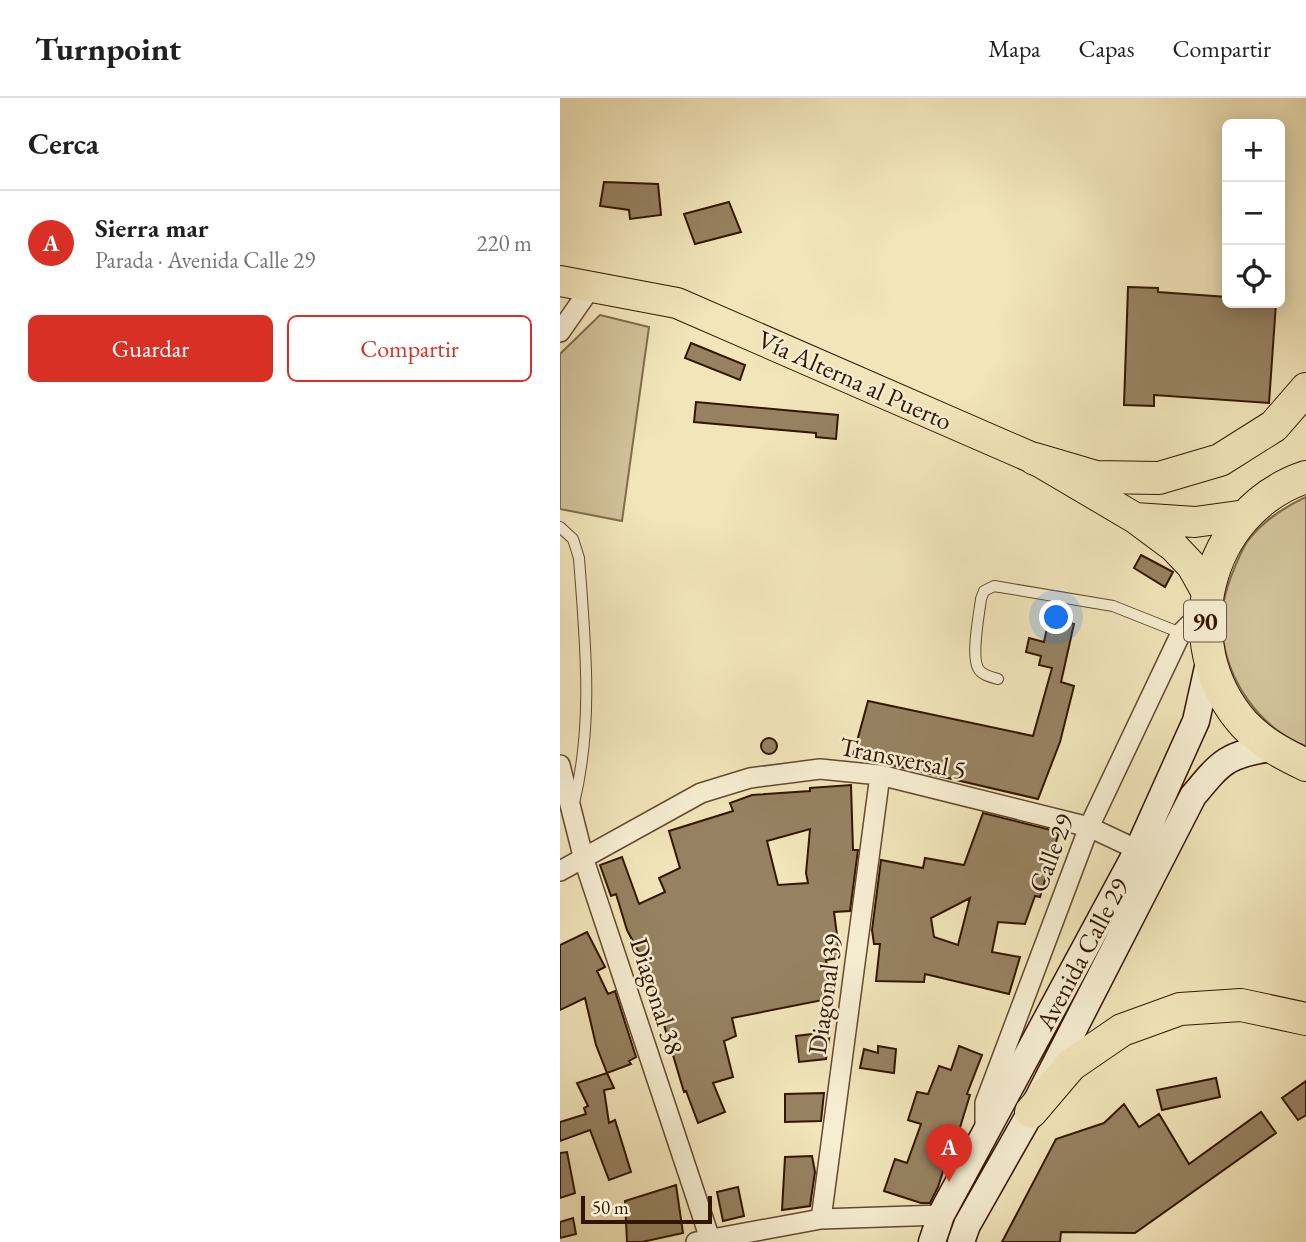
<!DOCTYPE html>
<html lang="es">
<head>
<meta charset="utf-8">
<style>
	:root { --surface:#fff; --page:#f6f6f6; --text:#202124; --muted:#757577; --line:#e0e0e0; --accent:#d93025 }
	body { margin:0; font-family:"EB Garamond",serif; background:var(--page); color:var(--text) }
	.controls { position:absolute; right:21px; top:21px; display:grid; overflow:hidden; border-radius:10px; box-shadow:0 4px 18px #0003 }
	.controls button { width:63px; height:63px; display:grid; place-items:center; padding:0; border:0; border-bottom:2px solid var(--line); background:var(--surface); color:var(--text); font:35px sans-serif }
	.scale { position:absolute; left:21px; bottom:18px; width:131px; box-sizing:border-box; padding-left:7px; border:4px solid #331600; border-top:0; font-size:19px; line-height:24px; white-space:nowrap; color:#331600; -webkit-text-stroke:5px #f7eed2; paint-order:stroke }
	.you { position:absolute; left:497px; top:520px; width:24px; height:24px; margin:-18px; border:5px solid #fff; border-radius:50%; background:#1a73e8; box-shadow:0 0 0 10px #1a73e833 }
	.badge { display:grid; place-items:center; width:46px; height:46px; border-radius:50%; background:var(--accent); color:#fff; font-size:23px; font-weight:700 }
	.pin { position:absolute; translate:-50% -58px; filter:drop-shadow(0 2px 4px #0008) }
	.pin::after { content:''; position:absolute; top:37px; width:24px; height:21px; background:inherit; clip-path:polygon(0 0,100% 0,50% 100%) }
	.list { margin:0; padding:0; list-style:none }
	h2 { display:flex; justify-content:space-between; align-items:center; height:91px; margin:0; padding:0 28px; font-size:30px }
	h2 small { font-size:23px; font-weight:400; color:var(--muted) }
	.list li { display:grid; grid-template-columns:46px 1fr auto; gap:21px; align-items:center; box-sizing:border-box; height:105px; padding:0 28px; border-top:2px solid var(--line) }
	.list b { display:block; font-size:26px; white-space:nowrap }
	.list p { margin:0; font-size:23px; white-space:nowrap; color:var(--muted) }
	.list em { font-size:23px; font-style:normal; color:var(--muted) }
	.actions { display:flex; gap:14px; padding:21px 28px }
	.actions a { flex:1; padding:16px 0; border:2px solid var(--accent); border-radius:10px; text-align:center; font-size:24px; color:var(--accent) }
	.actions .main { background:var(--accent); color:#fff }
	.icon { flex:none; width:38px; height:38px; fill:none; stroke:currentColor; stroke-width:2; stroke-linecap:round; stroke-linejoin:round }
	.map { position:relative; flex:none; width:746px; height:1144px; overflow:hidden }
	header { display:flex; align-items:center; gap:42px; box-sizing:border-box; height:98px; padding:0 35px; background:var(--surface); border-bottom:2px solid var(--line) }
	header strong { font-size:33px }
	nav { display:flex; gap:38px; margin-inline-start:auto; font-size:24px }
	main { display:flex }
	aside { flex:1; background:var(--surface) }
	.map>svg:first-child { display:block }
	.green { fill:#d2c29a; stroke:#826c4d; stroke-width:2 }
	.building { fill:#968261; stroke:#331600; stroke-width:2; fill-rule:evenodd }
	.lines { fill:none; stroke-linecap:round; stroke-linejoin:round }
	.service-casing { stroke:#634a2e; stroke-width:12 }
	.minor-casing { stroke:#634a2e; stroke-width:22 }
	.secondary-casing { stroke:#331600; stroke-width:29 }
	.primary-casing { stroke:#331600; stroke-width:32 }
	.trunk-casing { stroke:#331600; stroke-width:34 }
	.service { stroke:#f7eed2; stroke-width:10 }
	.minor { stroke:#f7eed2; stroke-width:19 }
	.secondary { stroke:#f7eed2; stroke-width:26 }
	.primary { stroke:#f2e5ba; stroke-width:30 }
	.trunk { stroke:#f2e5ba; stroke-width:32 }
	.labels { text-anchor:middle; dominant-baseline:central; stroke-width:5; stroke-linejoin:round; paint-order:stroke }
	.shield { fill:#f7eed2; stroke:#6e573f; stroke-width:2 }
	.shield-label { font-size:24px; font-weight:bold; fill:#331600 }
	.street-label { font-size:26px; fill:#331600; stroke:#f7eed2 }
</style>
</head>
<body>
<header>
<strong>Turnpoint</strong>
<nav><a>Mapa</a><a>Capas</a><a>Compartir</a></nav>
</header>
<main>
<aside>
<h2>Cerca<small></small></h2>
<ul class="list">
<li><span class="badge">A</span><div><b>Sierra mar</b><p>Parada · Avenida Calle 29</p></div><em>220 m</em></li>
</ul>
<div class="actions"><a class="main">Guardar</a><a>Compartir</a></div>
</aside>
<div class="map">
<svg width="746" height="1144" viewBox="0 0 746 1144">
	<rect width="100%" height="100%" fill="#f2e5ba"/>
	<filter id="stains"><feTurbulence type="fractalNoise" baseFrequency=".00286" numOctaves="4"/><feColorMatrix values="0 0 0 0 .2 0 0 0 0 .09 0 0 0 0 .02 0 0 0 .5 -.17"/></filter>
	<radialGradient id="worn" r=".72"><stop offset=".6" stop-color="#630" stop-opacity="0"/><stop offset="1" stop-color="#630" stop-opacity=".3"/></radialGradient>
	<!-- green -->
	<path class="green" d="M40,217L89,229L62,423L0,411V256Z
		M746,399V648C699,630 666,582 662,531C660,509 668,484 677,464C680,457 683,450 687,444C702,423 723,410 746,399Z"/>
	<!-- building -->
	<path class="building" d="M44,84L98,86L101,117L70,121L69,112L40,108Z
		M169,104L181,134L135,146L124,116Z
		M568,189L598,190V194L667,199V205H716L709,305L594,297V308L564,307Z
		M131,245L185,267L180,282L125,260Z
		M136,304L278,317L276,341L256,339V335L134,324Z
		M581,457L613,474L605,489L574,470Z
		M489,520L514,526L501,584L514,588L500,644L478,701L293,658L308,603L473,638L492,570L479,567L481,558L466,554L469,540L484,544Z
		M201 648a8 8 0 1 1 16 0a8 8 0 1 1-16 0Z
		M291,687L293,752H298L290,813L274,814L280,860L266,862L273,900L172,920L176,938L164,943L173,979L153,985L165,1014L138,1025L126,993L124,994L87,870L67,832L56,796L51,798L40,767L62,759L79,806L105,794L99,780L120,770L109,733L173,713L170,705L192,697L250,693V690ZM250,731L246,775L248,785L218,787L207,743Z
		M423,715L499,734L480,799L475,798L465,826L438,824L432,854L460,859L449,896L365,876L364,884L316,883L320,846H314L312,832L321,762L363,770L365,760L404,767ZM410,800L398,847L374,839L371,820Z
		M27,834L45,869L37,873L48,896L55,893L76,959L69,963L71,966L47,975L36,947L25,900L0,912V847Z
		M270,934L266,961L239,964L236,938Z
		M318,948L336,951L334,975L300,970L304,951L318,955Z
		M399,948L422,957L407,996L410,997L389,1065L386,1064L378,1089L370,1105H361L324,1093L335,1061L347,1065L361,1026L348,1022L357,994L368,996L379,968L391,972Z
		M47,975L54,990L44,992L49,1025L55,1022L71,1074L49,1082L30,1032L0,1043V1024L26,1016L24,1010L28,1008L17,985Z
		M656,980L660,999L602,1012L597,992Z
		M746,983V1017L738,1022L722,1000Z
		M264,995L261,1023L225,1024V996Z
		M564,1006L579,1029L599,1016L629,1066L701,1014L716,1035L575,1135L501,1134L500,1144H442L496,1041L544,1025Z
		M7,1054L15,1095L0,1100V1055Z
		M252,1058L255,1074L250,1108L222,1112L225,1059Z
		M116,1087L123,1135L82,1144H67L65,1103Z
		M178,1089L184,1118L163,1123L157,1094Z
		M13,1120L16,1136L0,1140V1124Z"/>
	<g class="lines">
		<!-- service casing -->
		<g class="service-casing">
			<path id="service" d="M0,429L13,441L19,460C25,543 34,623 14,705
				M438,581C431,579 421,577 418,570C411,557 419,517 421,501L424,493L434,488L553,508L621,535"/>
		</g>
		<!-- minor casing -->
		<g class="minor-casing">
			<path id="minor" d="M0,234L32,188
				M0,667L24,762L151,1144
				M0,773L141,695L190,680L260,671L320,677L529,729L578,752
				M425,1031V1005L529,729L621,535L645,511
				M261,1121L320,677
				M136,1144L261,1121L381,1117"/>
		</g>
		<!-- secondary casing -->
		<g class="secondary-casing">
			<path id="secondary" d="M372,1144L381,1117L578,752L636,623L650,560
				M401,1144L407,1127L471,1014L633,698C661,664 667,656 712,650"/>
		</g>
		<!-- primary casing -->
		<g class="primary-casing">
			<path id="primary" d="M0,183L117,205L475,361L575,420L614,449L632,468L647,495
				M575,420L635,424L686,417"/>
		</g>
		<!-- trunk casing -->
		<g class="trunk-casing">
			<path id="trunk" d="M475,361L536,379L599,380L660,362L714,328L746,291
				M746,379C644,413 613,546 684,626C702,645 723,656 746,667
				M471,1014L511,967L562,932L620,911L681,907L746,921"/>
		</g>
		<!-- service -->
		<use href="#service" class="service"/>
		<!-- minor -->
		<use href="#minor" class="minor"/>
		<!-- secondary -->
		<use href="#secondary" class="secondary"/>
		<!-- primary -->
		<use href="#primary" class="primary"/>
		<!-- trunk -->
		<use href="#trunk" class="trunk"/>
	</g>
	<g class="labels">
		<!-- shield labels -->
		<rect class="shield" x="624" y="502.5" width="42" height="41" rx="5"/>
		<g class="shield-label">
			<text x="645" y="523">90</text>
		</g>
		<!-- street labels -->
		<g class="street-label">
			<text transform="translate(295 282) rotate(24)">Vía Alterna al Puerto</text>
			<text transform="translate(343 660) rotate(11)">Transversal 5</text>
			<text transform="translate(491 755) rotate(-69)">Calle 29</text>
			<text transform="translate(522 856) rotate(-62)">Avenida Calle 29</text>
			<text transform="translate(265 896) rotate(-82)">Diagonal 39</text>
			<text transform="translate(97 898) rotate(72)">Diagonal 38</text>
		</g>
	</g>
	<rect width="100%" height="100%" filter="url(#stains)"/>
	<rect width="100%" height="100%" fill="url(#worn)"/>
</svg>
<div class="controls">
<button>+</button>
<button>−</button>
<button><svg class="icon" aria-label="locate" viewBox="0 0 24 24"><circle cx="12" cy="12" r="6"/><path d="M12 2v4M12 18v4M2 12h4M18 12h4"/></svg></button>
</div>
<div class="scale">50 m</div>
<div class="you"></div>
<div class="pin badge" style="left:389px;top:1084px">A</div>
</div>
</main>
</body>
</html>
